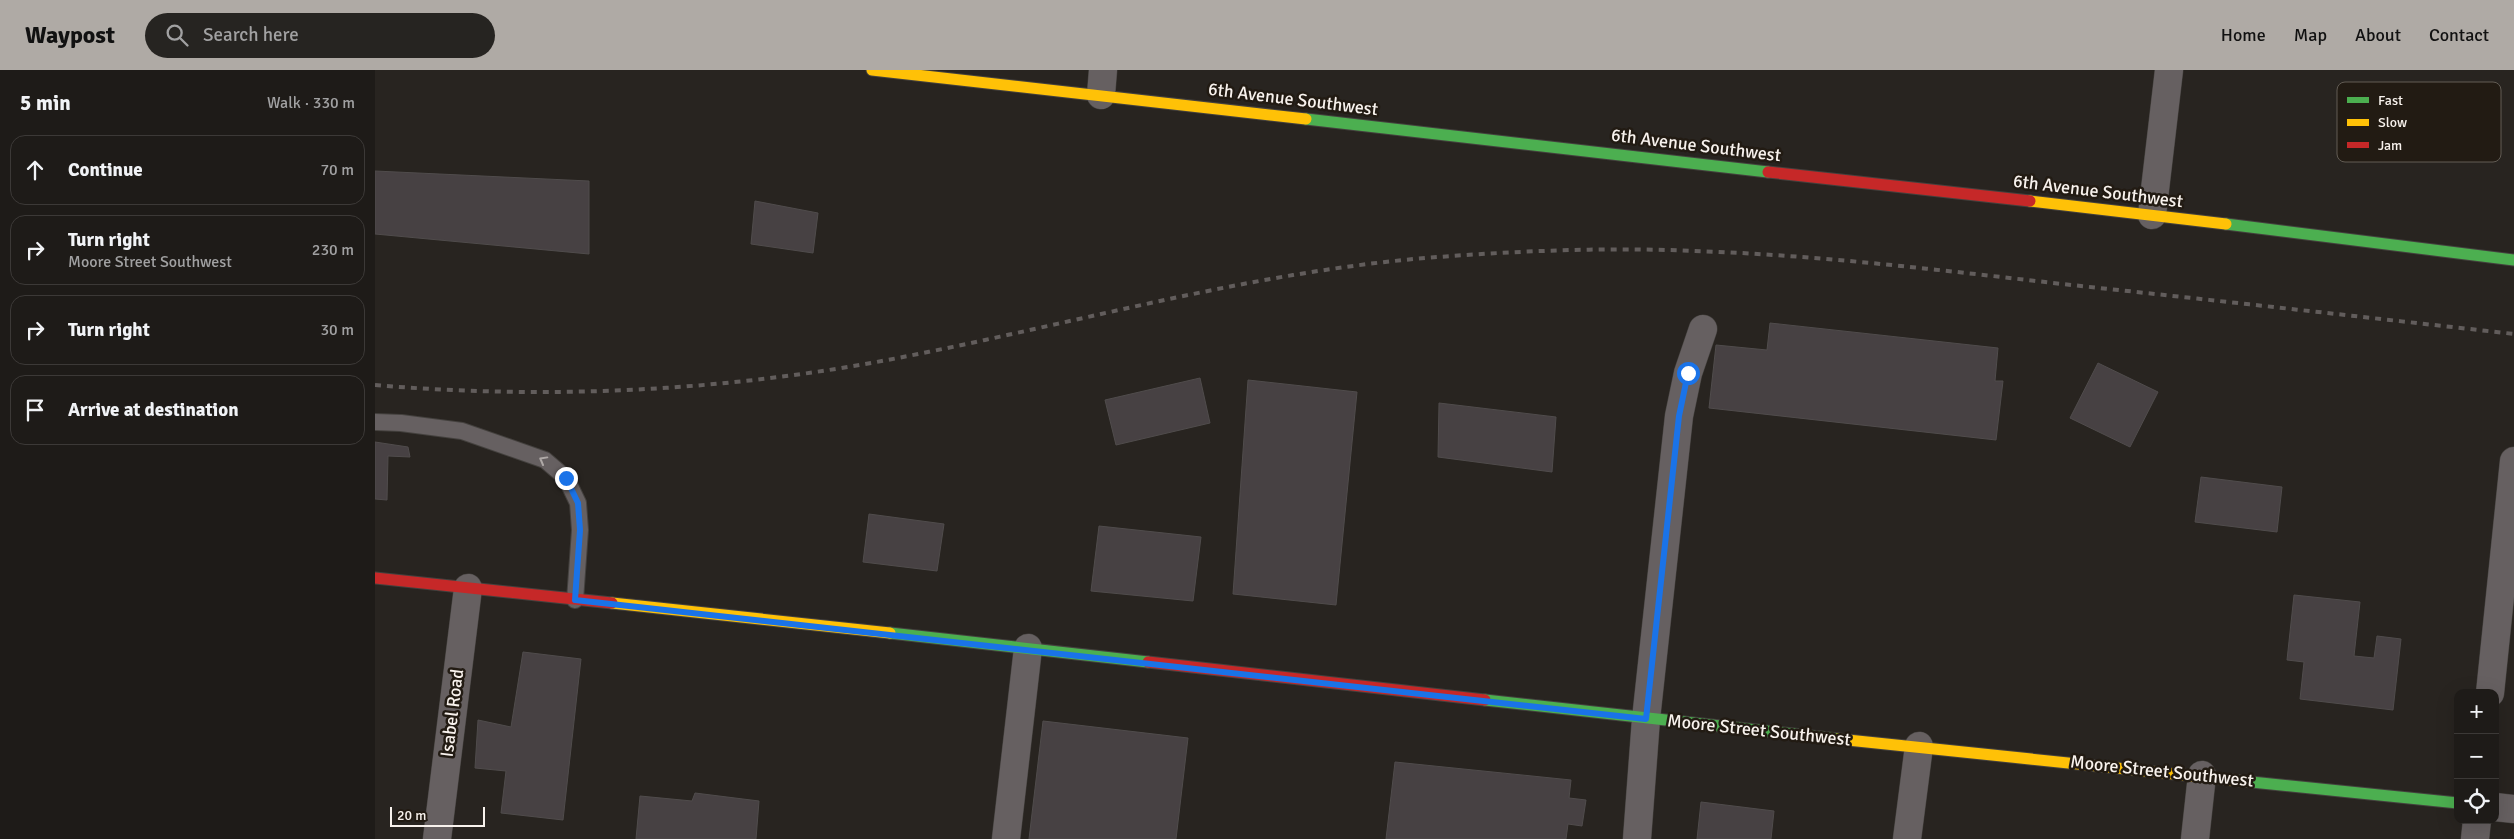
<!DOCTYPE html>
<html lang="en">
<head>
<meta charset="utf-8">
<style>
	:root { --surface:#1e1b18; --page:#262421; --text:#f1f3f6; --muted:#a1a1a2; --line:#3c3937; --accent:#afaaa5 }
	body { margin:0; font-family:Signika,sans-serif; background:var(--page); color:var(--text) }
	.controls { position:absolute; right:15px; bottom:15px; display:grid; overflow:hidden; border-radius:10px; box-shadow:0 5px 20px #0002 }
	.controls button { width:45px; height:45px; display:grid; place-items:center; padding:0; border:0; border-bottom:1px solid var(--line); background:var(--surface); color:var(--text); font:25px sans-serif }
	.scale { position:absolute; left:15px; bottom:12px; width:95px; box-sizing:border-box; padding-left:5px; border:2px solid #f8f2ed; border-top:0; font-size:14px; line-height:18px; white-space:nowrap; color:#f8f2ed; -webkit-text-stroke:4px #221b13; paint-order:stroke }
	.stop { position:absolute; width:15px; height:15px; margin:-11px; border:4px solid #1a73e8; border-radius:50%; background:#fff }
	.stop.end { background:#1a73e8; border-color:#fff; box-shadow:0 1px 5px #0008 }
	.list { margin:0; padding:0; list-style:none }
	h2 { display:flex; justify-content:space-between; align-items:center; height:65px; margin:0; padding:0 20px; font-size:21px }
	h2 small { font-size:16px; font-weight:400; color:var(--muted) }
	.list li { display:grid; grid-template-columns:32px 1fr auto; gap:15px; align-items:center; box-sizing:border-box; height:70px; margin:0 10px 10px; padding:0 10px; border:1px solid var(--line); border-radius:15px }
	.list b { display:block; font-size:19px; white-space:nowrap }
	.list p { margin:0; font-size:16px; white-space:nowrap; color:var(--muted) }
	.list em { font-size:16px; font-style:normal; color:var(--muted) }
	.icon { flex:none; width:28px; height:28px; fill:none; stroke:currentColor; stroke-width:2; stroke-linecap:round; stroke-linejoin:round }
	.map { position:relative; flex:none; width:2139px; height:769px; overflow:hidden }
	header { display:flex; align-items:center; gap:30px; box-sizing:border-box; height:70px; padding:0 25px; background:var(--accent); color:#111 }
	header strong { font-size:24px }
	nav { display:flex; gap:28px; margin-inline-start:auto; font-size:18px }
	.search { width:350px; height:45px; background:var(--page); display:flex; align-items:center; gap:12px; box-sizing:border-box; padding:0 18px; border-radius:28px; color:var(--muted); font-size:19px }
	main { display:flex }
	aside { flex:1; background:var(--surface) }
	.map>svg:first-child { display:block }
	.building { fill:#474143; stroke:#504c4c }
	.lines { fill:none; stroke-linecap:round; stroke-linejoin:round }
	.lane-casing { stroke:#44413e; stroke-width:18 }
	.street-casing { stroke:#44413e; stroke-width:29 }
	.fast-casing { stroke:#44413e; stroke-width:13 }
	.slow-casing { stroke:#44413e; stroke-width:13 }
	.jam-casing { stroke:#44413e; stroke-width:13 }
	.lane { stroke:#666061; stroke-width:16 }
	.street { stroke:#666061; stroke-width:28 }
	.fast { stroke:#4caf50; stroke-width:11 }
	.slow { stroke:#ffc107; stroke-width:11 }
	.jam { stroke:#c62828; stroke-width:11 }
	.rail { stroke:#625d5c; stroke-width:4; stroke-dasharray:6 6; stroke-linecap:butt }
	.oneway { stroke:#afa9a7 }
	.route { stroke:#1a73e8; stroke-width:6 }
	.labels { text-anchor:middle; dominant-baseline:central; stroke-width:5; stroke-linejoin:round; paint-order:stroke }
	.street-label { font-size:18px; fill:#f8f2ed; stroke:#221b13 }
	.key { fill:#221b13; stroke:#625c54; stroke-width:1 }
	.key-label { font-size:14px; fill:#f8f2ed }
</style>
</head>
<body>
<header>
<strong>Waypost</strong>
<div class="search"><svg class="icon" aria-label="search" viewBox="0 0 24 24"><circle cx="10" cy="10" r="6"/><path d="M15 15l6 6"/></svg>Search here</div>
<nav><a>Home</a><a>Map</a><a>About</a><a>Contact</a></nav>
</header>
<main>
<aside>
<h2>5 min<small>Walk · 330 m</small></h2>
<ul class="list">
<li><svg class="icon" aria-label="ahead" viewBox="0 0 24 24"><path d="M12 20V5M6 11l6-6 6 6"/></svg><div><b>Continue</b></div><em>70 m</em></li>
<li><svg class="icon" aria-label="right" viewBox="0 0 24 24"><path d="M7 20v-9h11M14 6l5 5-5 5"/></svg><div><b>Turn right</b><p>Moore Street Southwest</p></div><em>230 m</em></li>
<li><svg class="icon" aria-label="right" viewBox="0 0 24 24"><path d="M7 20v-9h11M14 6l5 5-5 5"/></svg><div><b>Turn right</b></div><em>30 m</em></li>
<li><svg class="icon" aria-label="arrive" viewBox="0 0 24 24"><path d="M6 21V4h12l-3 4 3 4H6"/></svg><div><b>Arrive at destination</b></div></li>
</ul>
</aside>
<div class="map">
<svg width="2139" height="769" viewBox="0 0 2139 769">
	<rect width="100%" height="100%" fill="#282420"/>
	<!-- building -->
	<path class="building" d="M0,101L214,111V184L0,164Z
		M380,131L443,143L438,183L376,174Z
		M1395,253L1623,278L1620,311H1628L1621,370L1334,338L1341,275L1392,280Z
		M1723,293L1783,322L1755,377L1695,348Z
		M825,308L835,353L741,375L730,330Z
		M873,310L982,322L961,535L858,524Z
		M1064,333L1181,347L1177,402L1063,387Z
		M0,372L33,377L35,387L13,386L12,430L0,429Z
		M1826,407L1907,417L1902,462L1820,452Z
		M494,444L569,454L562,501L488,492Z
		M724,456L826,467L818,531L716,521Z
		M1919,525L1985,532L1979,586L1999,588L2002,566L2026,569L2018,640L1925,629L1929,592L1912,590Z
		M148,582L206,589L188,750L126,743L131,701L100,698L103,650L136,657Z
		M668,651L813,668L801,769H654Z
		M1020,692L1196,710L1194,728L1211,730L1207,756L1193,754L1191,769H1011Z
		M320,723L384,731L381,769H261L265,726L317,731Z
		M1326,732L1399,741L1396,769H1322Z"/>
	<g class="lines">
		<!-- lane casing -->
		<g class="lane-casing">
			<path id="lane" d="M0,352L26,353L87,361L170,390L191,408L203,433L205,460L200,530"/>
		</g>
		<!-- street casing -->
		<g class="street-casing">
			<path id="street" d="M726,25L728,0
				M1777,145L1794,0
				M2115,623L2139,391
				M2120,737L2139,739
				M62,769L93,518
				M631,769L653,578
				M1262,769L1271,649L1304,346L1313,303L1328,259
				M1532,769L1544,676
				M1820,769L1827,705
				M2100,769L2102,750"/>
		</g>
		<!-- fast casing -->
		<g class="fast-casing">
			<path id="fast" d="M931,49L1393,102
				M1851,154L2139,190
				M515,563L773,592
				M1110,630L1463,669
				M1857,710L2083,733"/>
		</g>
		<!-- slow casing -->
		<g class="slow-casing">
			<path id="slow" d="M497,0L931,49
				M1655,131L1851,154
				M237,533L515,563
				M1463,669L1857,710"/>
		</g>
		<!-- jam casing -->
		<g class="jam-casing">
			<path id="jam" d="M1393,102L1655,131
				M0,508L237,533
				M773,592L1110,630"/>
		</g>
		<!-- lane -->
		<use href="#lane" class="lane"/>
		<!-- street -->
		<use href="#street" class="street"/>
		<!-- fast -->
		<use href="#fast" class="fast"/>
		<!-- slow -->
		<use href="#slow" class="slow"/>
		<!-- jam -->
		<use href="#jam" class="jam"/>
		<!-- rail -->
		<path class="rail" d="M0,315C175,330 355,321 528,287C702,253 873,203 1050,188C1139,181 1230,177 1320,181C1442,185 1565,200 1687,214C1838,230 1988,247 2139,264"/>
	</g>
	<!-- one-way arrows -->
	<defs><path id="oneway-chevron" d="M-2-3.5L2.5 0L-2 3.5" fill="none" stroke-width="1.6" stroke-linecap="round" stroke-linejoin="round" transform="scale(1.25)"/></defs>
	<use class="oneway" href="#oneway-chevron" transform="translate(168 390) rotate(-151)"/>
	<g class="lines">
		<!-- route -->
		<path class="route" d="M191,408L203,433L205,460L200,530L1271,649L1304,346L1313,303"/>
	</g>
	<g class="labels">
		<!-- street labels -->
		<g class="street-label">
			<text transform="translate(918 29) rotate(7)">6th Avenue Southwest</text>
			<text transform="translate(1321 75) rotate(7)">6th Avenue Southwest</text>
			<text transform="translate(1723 121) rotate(7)">6th Avenue Southwest</text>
			<text transform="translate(77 643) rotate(-83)">Isabel Road</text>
			<text transform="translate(1384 660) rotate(6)">Moore Street Southwest</text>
			<text transform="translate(1787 701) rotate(6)">Moore Street Southwest</text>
		</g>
	</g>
	<!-- legend -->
	<rect x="1962" y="12" width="164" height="80" rx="8" class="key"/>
	<rect x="1972" y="27" width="22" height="6" fill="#4caf50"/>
	<rect x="1972" y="49" width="22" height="7" fill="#ffc107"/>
	<rect x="1972" y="72" width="22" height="6" fill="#c62828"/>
	<g class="key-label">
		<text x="2003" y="35">Fast</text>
		<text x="2003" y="57">Slow</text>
		<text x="2003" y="80">Jam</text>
	</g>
</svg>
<div class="controls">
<button>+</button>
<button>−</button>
<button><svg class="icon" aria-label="locate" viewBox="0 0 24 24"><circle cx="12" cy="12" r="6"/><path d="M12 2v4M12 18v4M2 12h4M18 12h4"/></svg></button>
</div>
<div class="scale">20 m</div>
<div class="stop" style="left:1313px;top:303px"></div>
<div class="stop end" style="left:191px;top:408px"></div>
</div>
</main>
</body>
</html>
